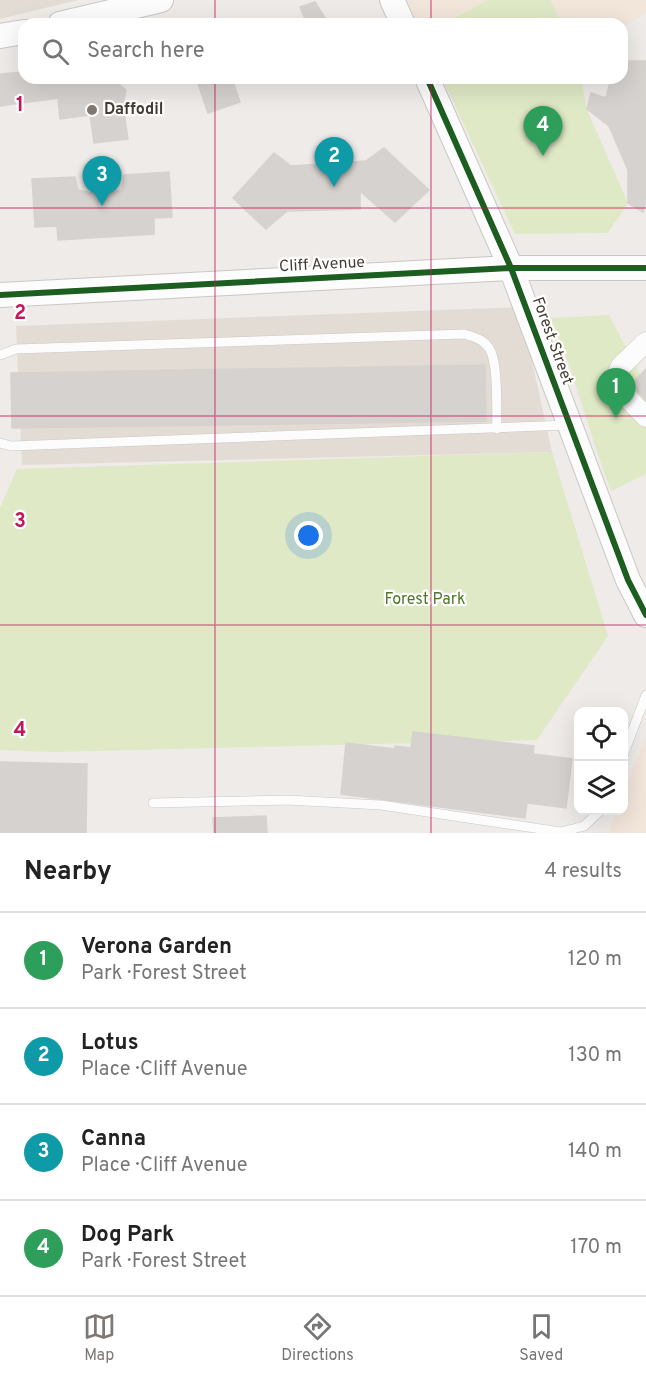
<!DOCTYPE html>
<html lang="en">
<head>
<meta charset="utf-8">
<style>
	:root { --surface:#fff; --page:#f6f6f6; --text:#222; --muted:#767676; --line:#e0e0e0; --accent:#807973 }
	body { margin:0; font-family:Overpass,sans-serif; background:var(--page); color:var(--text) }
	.controls { position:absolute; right:18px; bottom:18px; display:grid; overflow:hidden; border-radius:12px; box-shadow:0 6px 24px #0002 }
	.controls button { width:54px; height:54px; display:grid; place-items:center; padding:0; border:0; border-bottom:2px solid var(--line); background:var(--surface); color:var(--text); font:30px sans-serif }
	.you { position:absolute; left:309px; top:536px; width:21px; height:21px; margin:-15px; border:4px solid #fff; border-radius:50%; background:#1a73e8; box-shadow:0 0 0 9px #1a73e833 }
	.badge { display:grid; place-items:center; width:39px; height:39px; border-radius:50%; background:var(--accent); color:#fff; font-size:20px; font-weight:700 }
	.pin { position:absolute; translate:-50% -50px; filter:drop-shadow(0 2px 3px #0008) }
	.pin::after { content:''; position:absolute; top:32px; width:21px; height:18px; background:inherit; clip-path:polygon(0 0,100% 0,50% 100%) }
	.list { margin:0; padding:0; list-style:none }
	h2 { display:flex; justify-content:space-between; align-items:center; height:78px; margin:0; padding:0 24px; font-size:26px }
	h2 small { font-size:20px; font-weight:400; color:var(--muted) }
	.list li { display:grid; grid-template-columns:39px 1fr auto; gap:18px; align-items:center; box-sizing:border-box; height:96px; padding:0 24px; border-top:2px solid var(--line) }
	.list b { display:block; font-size:22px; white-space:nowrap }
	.list p { margin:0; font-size:20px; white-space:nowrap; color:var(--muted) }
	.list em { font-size:20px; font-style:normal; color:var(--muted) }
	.icon { flex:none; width:33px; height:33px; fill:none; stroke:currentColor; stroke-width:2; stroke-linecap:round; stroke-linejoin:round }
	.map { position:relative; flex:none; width:646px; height:833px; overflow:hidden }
	.search { position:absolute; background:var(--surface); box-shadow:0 6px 24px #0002; left:18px; right:18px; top:18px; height:66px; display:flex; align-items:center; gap:15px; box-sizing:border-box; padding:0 21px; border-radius:18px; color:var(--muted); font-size:22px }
	.sheet { height:462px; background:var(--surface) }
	nav { display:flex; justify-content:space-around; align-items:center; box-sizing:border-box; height:84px; border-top:2px solid var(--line); background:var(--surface); font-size:16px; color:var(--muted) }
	nav a { display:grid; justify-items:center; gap:3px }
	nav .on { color:var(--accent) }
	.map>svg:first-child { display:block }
	.residential { fill:#e3dcd5 }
	.commercial { fill:#f2e5da }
	.green { fill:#e0e9c6 }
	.building { fill:#d6d2cf; stroke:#d7d2cd; stroke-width:1.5 }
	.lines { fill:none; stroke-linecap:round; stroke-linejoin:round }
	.service-casing { stroke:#cbc7c4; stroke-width:10 }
	.minor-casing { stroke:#cbc7c4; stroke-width:21 }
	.tertiary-casing { stroke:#cbc7c4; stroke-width:26 }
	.service { stroke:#fcfcfc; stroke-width:9 }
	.minor { stroke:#fcfcfc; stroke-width:20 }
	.tertiary { stroke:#fcfcfc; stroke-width:24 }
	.cycleway-casing { stroke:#fff; stroke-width:10 }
	.cycleway { stroke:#1b5e20; stroke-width:6 }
	.grid { fill:none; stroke:#c2185b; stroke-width:1.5; stroke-opacity:0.55 }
	.poi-dot { fill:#807973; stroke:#fff; stroke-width:2 }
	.labels { text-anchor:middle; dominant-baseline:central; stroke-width:4.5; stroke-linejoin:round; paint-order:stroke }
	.poi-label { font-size:16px; font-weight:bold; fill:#453c34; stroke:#fff; text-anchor:start }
	.street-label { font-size:16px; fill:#453c34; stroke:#fff }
	.park-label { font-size:16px; fill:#507726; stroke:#fff }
	.grid-label { font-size:20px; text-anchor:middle; font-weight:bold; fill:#c2185b; stroke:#fff; stroke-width:4.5; stroke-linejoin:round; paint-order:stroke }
</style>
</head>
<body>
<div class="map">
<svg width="646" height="833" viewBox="0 0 646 833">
	<rect width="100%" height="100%" fill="#eeebe8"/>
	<!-- residential -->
	<path class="residential" d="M0,0H78L0,19Z
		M520,307L552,452L22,465L16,326Z"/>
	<!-- commercial -->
	<path class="commercial" d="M407,0H488L443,24H417Z
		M550,0H646V13L622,27V24H562Z
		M646,736V833H609L616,811L624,810V792Z"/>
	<!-- green -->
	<path class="green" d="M488,0H550L562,24H443Z
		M442,78H581L587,110L628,203L608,233L515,234Z
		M609,315L646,386V474L611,491C589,434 575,374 551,318Z
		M552,452L608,636L537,740L53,752L0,750V508L17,469Z"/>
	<!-- building -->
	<path class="building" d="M315,2L329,24H307L300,7Z
		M622,61H646V200L643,212L628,203V170L609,126L587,109L591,93L606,98L611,78H622Z
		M24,72V78H56L57,85L111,78L126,90L123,105L128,139L94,143L90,115L60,119L58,98L0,106V74Z
		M196,78H232L240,102L208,113Z
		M384,148L429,190L395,222L360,191V209L287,211L266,229L233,198L274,153L291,166L366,161Z
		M169,172L172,217L154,218V234L58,240L57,226L35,227L32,179L75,177L78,190L101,195L122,190L124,175Z
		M485,365L486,421L12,428L11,373Z
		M646,369V400L631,384Z
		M413,732L534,746L533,754L572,759L566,808L527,803L525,818L341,794L346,743L395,749V746L411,748Z
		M0,762L87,764L86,833H0Z
		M266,816L267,833H214L213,818Z"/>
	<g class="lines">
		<!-- service casing -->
		<g class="service-casing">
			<path id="service" d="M0,355L16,349L464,334C474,337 483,339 489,348C499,363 496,410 497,429
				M0,443L11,446L568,425
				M624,753L646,695
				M153,803L287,800L381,805L561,832L584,826L601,810"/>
		</g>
		<!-- minor casing -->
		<g class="minor-casing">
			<path id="minor" d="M646,342L621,366L613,383L646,417"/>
		</g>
		<!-- tertiary casing -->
		<g class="tertiary-casing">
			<path id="tertiary" d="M392,0L403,24
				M60,24L161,0
				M0,36L24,32
				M427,78L511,268L628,580L646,615
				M0,295L511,268H646"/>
		</g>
		<!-- service -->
		<use href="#service" class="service"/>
		<!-- minor -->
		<use href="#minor" class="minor"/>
		<!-- tertiary -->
		<use href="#tertiary" class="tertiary"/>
		<!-- cycleway casing -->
		<g class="cycleway-casing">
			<path id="cycleway" d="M427,78L511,268L628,580L646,615
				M0,295L511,268H646"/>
		</g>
		<!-- cycleway -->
		<use href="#cycleway" class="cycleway"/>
	</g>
	<!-- grid -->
	<path class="grid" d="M215,0V24M431,0V24M215,78V833M431,78V833M0,208H646M0,416H646M0,625H646"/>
	<!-- markers -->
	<circle class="poi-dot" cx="92" cy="110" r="6"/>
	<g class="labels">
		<!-- poi labels -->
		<g class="poi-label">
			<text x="104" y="110">Daffodil</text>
		</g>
		<!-- street labels -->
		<g class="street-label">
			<text transform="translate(322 265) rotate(-3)">Cliff Avenue</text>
			<text transform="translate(552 341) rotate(70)">Forest Street</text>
		</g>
		<!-- park labels -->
		<g class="park-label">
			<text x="425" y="600">Forest Park</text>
		</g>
	</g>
	<g class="grid-label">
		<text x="20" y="111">1</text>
		<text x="20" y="319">2</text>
		<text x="20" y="527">3</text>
		<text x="20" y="736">4</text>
	</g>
</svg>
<div class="controls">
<button><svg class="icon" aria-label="locate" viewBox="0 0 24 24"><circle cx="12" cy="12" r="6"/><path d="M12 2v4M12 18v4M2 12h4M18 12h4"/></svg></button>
<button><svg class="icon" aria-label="layers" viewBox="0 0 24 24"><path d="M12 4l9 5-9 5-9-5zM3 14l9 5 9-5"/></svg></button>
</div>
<div class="you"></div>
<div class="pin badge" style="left:616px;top:418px;background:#2e9e5b">1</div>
<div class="pin badge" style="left:334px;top:187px;background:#0f9aa8">2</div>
<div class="pin badge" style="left:102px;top:206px;background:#0f9aa8">3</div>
<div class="pin badge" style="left:543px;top:156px;background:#2e9e5b">4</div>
<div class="search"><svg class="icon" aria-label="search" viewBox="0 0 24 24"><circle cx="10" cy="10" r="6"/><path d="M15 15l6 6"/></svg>Search here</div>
</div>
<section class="sheet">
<h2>Nearby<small>4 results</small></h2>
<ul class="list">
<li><span class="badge" style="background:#2e9e5b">1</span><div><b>Verona Garden</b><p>Park · Forest Street</p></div><em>120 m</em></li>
<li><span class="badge" style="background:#0f9aa8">2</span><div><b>Lotus</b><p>Place · Cliff Avenue</p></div><em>130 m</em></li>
<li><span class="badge" style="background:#0f9aa8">3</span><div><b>Canna</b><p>Place · Cliff Avenue</p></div><em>140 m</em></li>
<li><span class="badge" style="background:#2e9e5b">4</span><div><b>Dog Park</b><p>Park · Forest Street</p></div><em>170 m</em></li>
</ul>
</section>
<nav>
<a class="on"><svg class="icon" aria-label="map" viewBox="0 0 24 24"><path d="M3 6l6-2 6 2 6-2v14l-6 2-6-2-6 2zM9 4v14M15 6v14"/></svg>Map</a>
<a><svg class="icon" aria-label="directions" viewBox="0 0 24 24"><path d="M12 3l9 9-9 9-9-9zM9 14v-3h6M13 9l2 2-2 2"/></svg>Directions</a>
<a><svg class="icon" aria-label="saved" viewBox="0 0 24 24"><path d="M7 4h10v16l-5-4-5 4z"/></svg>Saved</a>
</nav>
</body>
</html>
